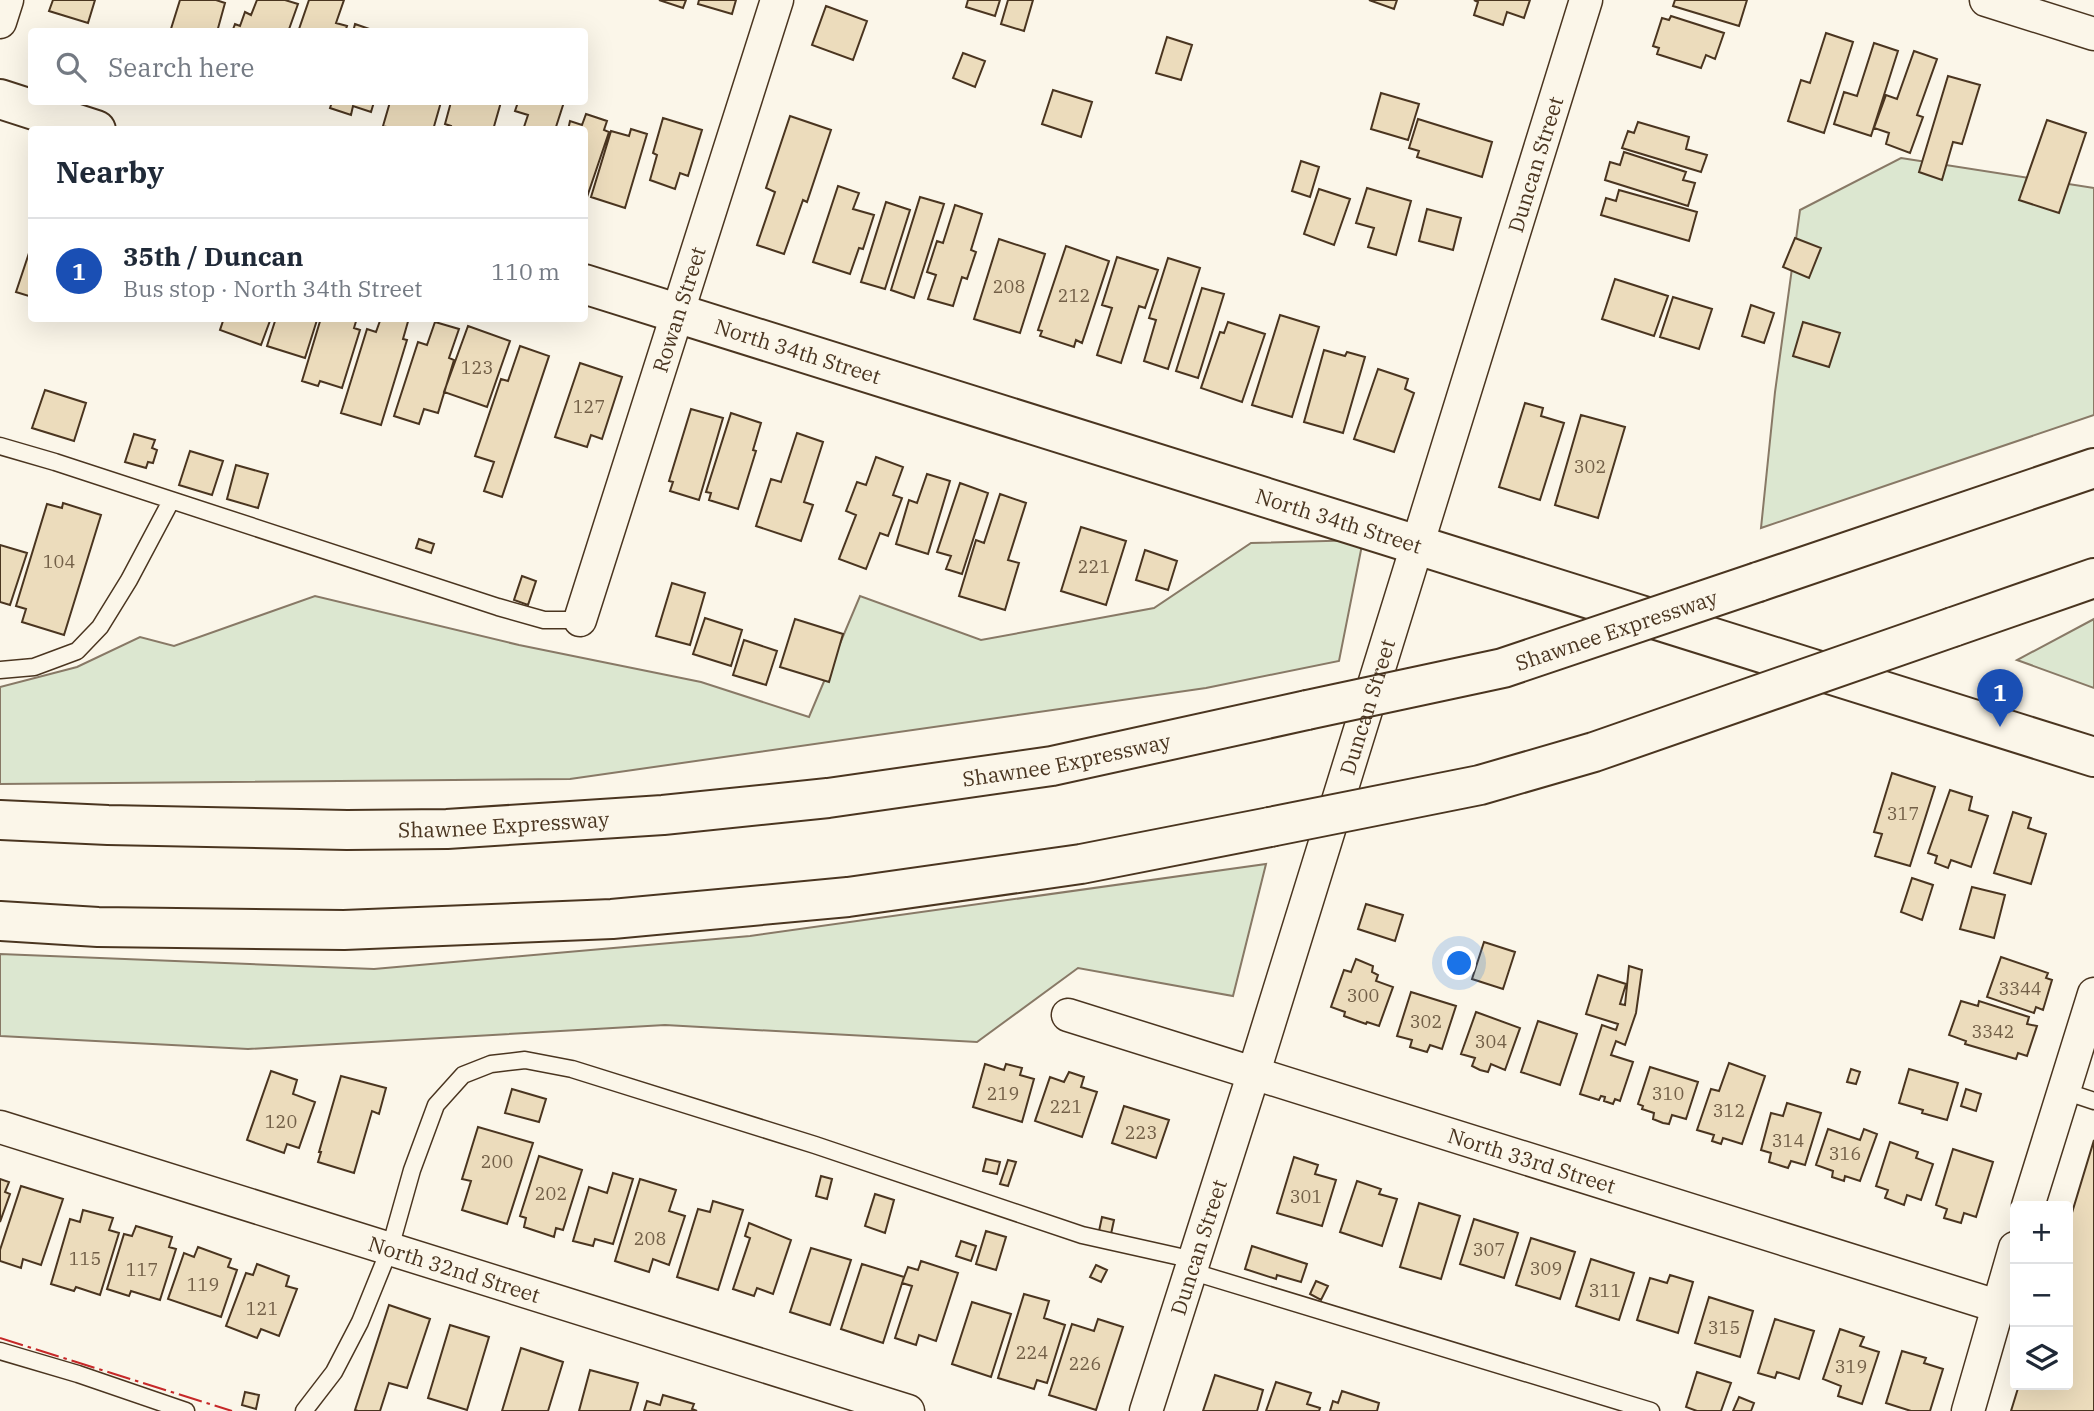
<!DOCTYPE html>
<html lang="en">
<head>
<meta charset="utf-8">
<style>
	:root { --surface:#fff; --page:#f6f6f7; --text:#1f2937; --muted:#747a83; --line:#e0e1e3; --accent:#d93025 }
	body { margin:0; font-family:"IBM Plex Serif",serif; background:var(--page); color:var(--text) }
	.controls { position:absolute; right:21px; bottom:21px; display:grid; overflow:hidden; border-radius:7px; box-shadow:0 7px 28px #0002 }
	.controls button { width:63px; height:63px; display:grid; place-items:center; padding:0; border:0; border-bottom:2px solid var(--line); background:var(--surface); color:var(--text); font:35px sans-serif }
	.you { position:absolute; left:1460px; top:964px; width:24px; height:24px; margin:-18px; border:5px solid #fff; border-radius:50%; background:#1a73e8; box-shadow:0 0 0 10px #1a73e833 }
	.badge { display:grid; place-items:center; width:46px; height:46px; border-radius:50%; background:var(--accent); color:#fff; font-size:23px; font-weight:700 }
	.pin { position:absolute; translate:-50% -58px; filter:drop-shadow(0 2px 4px #0008) }
	.pin::after { content:''; position:absolute; top:37px; width:24px; height:21px; background:inherit; clip-path:polygon(0 0,100% 0,50% 100%) }
	.list { margin:0; padding:0; list-style:none }
	h2 { display:flex; justify-content:space-between; align-items:center; height:91px; margin:0; padding:0 28px; font-size:30px }
	h2 small { font-size:23px; font-weight:400; color:var(--muted) }
	.list li { display:grid; grid-template-columns:46px 1fr auto; gap:21px; align-items:center; box-sizing:border-box; height:105px; padding:0 28px; border-top:2px solid var(--line) }
	.list b { display:block; font-size:26px; white-space:nowrap }
	.list p { margin:0; font-size:23px; white-space:nowrap; color:var(--muted) }
	.list em { font-size:23px; font-style:normal; color:var(--muted) }
	.icon { flex:none; width:38px; height:38px; fill:none; stroke:currentColor; stroke-width:2; stroke-linecap:round; stroke-linejoin:round }
	.map { position:relative; flex:none; width:2094px; height:1411px; overflow:hidden }
	.search { position:absolute; background:var(--surface); box-shadow:0 7px 28px #0002; left:28px; top:28px; width:560px; height:77px; display:flex; align-items:center; gap:18px; box-sizing:border-box; padding:0 24px; border-radius:7px; color:var(--muted); font-size:26px }
	.panel { position:absolute; background:var(--surface); box-shadow:0 7px 28px #0002; left:28px; top:126px; width:560px; height:196px; border-radius:7px }
	.map>svg:first-child { display:block }
	.green { fill:#dce7d0; stroke:#887966; stroke-width:2 }
	.building { fill:#ecdcbc; stroke:#4a3520; stroke-width:2 }
	.lines { fill:none; stroke-linecap:round; stroke-linejoin:round }
	.service-casing { stroke:#4a3520; stroke-width:19 }
	.minor-casing { stroke:#4a3520; stroke-width:35 }
	.tertiary-casing { stroke:#4a3520; stroke-width:42 }
	.motorway-casing { stroke:#4a3520; stroke-width:42 }
	.service { stroke:#fbf6e9; stroke-width:16 }
	.minor { stroke:#fbf6e9; stroke-width:32 }
	.tertiary { stroke:#fbf6e9; stroke-width:38 }
	.motorway { stroke:#fbf6e9; stroke-width:38 }
	.motorway-bridge-casing { stroke:#4a3520; stroke-width:42; stroke-linecap:butt }
	.motorway-bridge { stroke:#fbf6e9; stroke-width:38 }
	.power { stroke:#c62828; stroke-width:2; stroke-dasharray:24 5 3.5 5; stroke-linecap:butt }
	.labels { text-anchor:middle; dominant-baseline:central; stroke-width:5; stroke-linejoin:round; paint-order:stroke }
	.number-label { font-size:18px; fill:#725f47 }
	.street-label { font-size:21px; fill:#4a3520; stroke:#fbf6e9 }
</style>
</head>
<body>
<div class="map">
<svg width="2094" height="1411" viewBox="0 0 2094 1411">
	<rect width="100%" height="100%" fill="#fbf6e9"/>
	<!-- green -->
	<path class="green" d="M1901,158L2094,188V415L1761,528L1775,392L1800,210Z
		M1363,540L1339,661L1206,688L570,779L0,784V687L77,667L140,637L174,646L315,596L519,645L701,682L809,717L860,596L981,640L1154,608L1251,543Z
		M2094,619V688L2017,660Z
		M1266,864L1233,996L1078,968L977,1042L665,1025L248,1049L0,1036V954L374,969L750,936Z"/>
	<!-- building -->
	<path class="building" d="M53,0H95L88,23L49,11Z
		M180,0H216L225,3L217,32H170Z
		M257,0H285L298,4L288,32H232L235,24L240,26L245,12L251,15Z
		M309,0H344L336,23L347,26L345,32H298Z
		M659,0H686L683,8Z
		M699,0H736L732,14L698,4Z
		M968,0H1000L995,16L966,7Z
		M1008,0H1033L1024,31L1001,24Z
		M1369,0H1397L1394,9Z
		M1474,0H1530L1524,18L1507,12L1503,25L1474,15L1478,2Z
		M1675,0H1747L1739,26L1673,6Z
		M826,6L867,21L853,60L812,45Z
		M1671,16L1724,33L1715,59L1706,55L1701,68L1657,54L1659,48L1653,46L1662,18L1669,20Z
		M355,24L378,32H353Z
		M1826,33L1853,42L1824,133L1788,121L1801,80L1810,83Z
		M1167,37L1192,45L1181,80L1156,73Z
		M1874,43L1898,51L1871,136L1834,124L1844,92L1857,96Z
		M1914,51L1937,59L1917,115L1923,117L1910,153L1886,144L1889,133L1874,128L1886,95L1897,99Z
		M963,53L985,61L975,87L953,78Z
		M1948,76L1980,85L1962,144L1953,142L1942,180L1919,172Z
		M1053,90L1092,102L1081,137L1042,124Z
		M1381,93L1419,104L1408,140L1371,129Z
		M332,102H374L371,112L353,106L351,115L330,108Z
		M390,102H441L433,130L413,128V130H397L383,126Z
		M451,102H501L493,130H450L451,126L445,124Z
		M518,102H564L555,130H523L528,115L515,111Z
		M586,114L607,121L604,130L609,132L587,197L584,196V130H568L570,121L582,125Z
		M790,116L831,130L807,202L803,200L784,254L757,245L775,192L766,188Z
		M663,118L702,130L688,176L680,173L675,189L650,180L657,155L653,153Z
		M1418,119L1492,142L1482,177L1417,157L1419,151L1409,148Z
		M2047,120L2086,133L2059,213L2019,200Z
		M1638,122L1689,137L1686,149L1707,155L1701,172L1622,148L1628,131L1634,133Z
		M631,129L647,134L625,208L591,197L611,131L629,136Z
		M1624,152L1686,172L1683,180L1695,183L1688,206L1605,180L1610,162L1620,165Z
		M1301,161L1319,167L1310,197L1292,191Z
		M838,186L859,193L853,209L874,215L863,249L859,248L850,274L813,262Z
		M1367,188L1411,201L1396,255L1368,247L1374,228L1356,223Z
		M1319,189L1350,199L1334,245L1304,234Z
		M1619,190L1697,212L1689,241L1601,215L1606,198L1616,201Z
		M920,197L944,204L914,298L891,290Z
		M886,202L910,210L885,289L861,282Z
		M955,205L982,214L971,250L976,252L967,279L962,277L953,306L928,299L936,275L927,272L937,241L943,243Z
		M1427,209L1461,218L1453,250L1419,241Z
		M1795,238L1821,248L1809,278L1783,267Z
		M999,239L1045,254L1020,333L974,319Z
		M1066,246L1109,261L1082,343L1076,340L1074,347L1040,336L1042,331L1038,330Z
		M31,247H32V297L16,292Z
		M1117,257L1158,270L1145,308L1139,306L1121,363L1097,355L1112,308L1102,305Z
		M1168,258L1200,268L1168,369L1144,361L1156,320L1149,318Z
		M1615,279L1668,296L1654,336L1602,319Z
		M1202,288L1224,294L1198,378L1176,371Z
		M1673,297L1712,309L1699,349L1660,337Z
		M1751,305L1774,313L1764,343L1742,336Z
		M1280,315L1319,327L1292,417L1252,405Z
		M224,318H271L261,345L220,330Z
		M276,318L317,320L305,358L267,346Z
		M321,318H357L354,328L360,330L342,388L320,381L318,386L302,381Z
		M381,318H409L403,339L407,340L381,425L341,413L367,329L376,332Z
		M435,322L459,329L449,358L454,360L438,413L424,409L419,424L394,416L418,342L427,345Z
		M1228,322L1265,334L1242,402L1201,388L1220,332L1224,333Z
		M1803,322L1840,333L1829,367L1793,356Z
		M468,326L510,341L487,407L444,392Z
		M520,346L549,356L502,497L484,491L494,462L475,456L501,379L508,381Z
		M1324,350L1345,356L1347,352L1365,357L1343,433L1304,422Z
		M580,363L622,377L602,439L591,435L587,447L555,437Z
		M1378,369L1408,379L1405,389L1414,393L1394,452L1354,439Z
		M45,390L86,403L74,441L32,428Z
		M1525,403L1543,408L1541,416L1564,423L1540,500L1499,487Z
		M691,409L723,418L699,500L670,491L673,482L669,481Z
		M731,413L761,423L753,450L756,451L738,509L709,500L711,493L706,492Z
		M1581,415L1625,427L1598,518L1555,505Z
		M797,433L823,442L804,502L813,505L801,541L756,526L771,479L781,482Z
		M134,434L155,440L152,448L157,450L153,463L148,462L146,468L125,462Z
		M190,451L223,461L212,495L179,485Z
		M876,457L903,467L893,495L902,498L888,536L880,533L866,569L839,559L856,515L846,511L857,482L866,485Z
		M236,465L268,474L258,508L227,499Z
		M927,474L950,481L928,554L896,544L909,500L917,503Z
		M960,483L988,493L962,574L946,569L951,556L937,552Z
		M1000,494L1026,503L1008,560L1019,563L1005,610L959,596L976,540L984,543Z
		M63,503L101,515L64,635L22,622L26,609L16,606L47,504L62,508Z
		M1081,527L1126,541L1106,605L1061,591Z
		M419,539L434,544L431,553L416,548Z
		M0,545L27,553L10,605L0,602Z
		M1145,550L1177,561L1168,590L1136,580Z
		M522,576L536,581L528,605L514,600Z
		M672,583L705,593L690,645L656,636Z
		M705,618L742,630L731,666L693,654Z
		M795,619L843,634L829,682L780,667Z
		M744,640L777,651L766,685L733,675Z
		M1892,773L1935,787L1910,866L1875,856L1882,834L1874,832Z
		M1950,790L1972,797L1969,810L1988,816L1971,867L1951,860L1948,868L1935,863L1937,856L1928,853Z
		M2013,812L2031,818L2028,828L2046,834L2031,884L1994,873Z
		M1912,878L1933,885L1922,920L1901,912Z
		M1972,887L2005,895L1994,938L1960,929Z
		M1366,904L1403,915L1395,941L1358,929Z
		M1484,942L1515,952L1503,989L1472,979Z
		M2001,957L2048,973L2046,978L2052,980L2043,1010L2036,1007L2034,1013L1987,997Z
		M1356,959L1373,966L1372,972L1378,975L1376,981L1393,987L1379,1026L1367,1022L1366,1024L1344,1016L1345,1012L1331,1007L1344,970L1351,972Z
		M1629,966L1642,970L1636,1013L1625,1045L1616,1041L1611,1055L1633,1062L1620,1101L1615,1099L1613,1104L1604,1101L1605,1097L1601,1096L1599,1100L1580,1094L1602,1025L1616,1030L1618,1024L1586,1014L1598,975L1626,984L1620,1004L1625,1005Z
		M1411,992L1456,1006L1442,1049L1430,1045L1427,1052L1410,1047L1412,1040L1397,1036Z
		M1961,1001L1978,1006L1979,1001L2029,1017L2027,1024L2037,1026L2027,1056L2018,1053L2016,1059L1965,1044L1966,1041L1949,1035Z
		M1476,1012L1520,1028L1505,1070L1491,1064L1488,1072L1480,1070L1472,1066L1475,1058L1461,1054Z
		M1538,1021L1577,1034L1560,1085L1521,1072Z
		M1729,1063L1765,1076L1742,1144L1723,1138L1721,1144L1712,1141L1714,1135L1697,1130L1711,1089L1719,1091Z
		M985,1064L1004,1070L1006,1064L1022,1068L1020,1075L1034,1079L1022,1122L973,1107Z
		M1650,1067L1698,1082L1686,1119L1672,1115L1669,1124L1663,1123L1653,1119L1654,1113L1642,1109L1643,1106L1638,1104Z
		M1851,1069L1860,1072L1856,1084L1847,1082Z
		M1909,1069L1958,1083L1947,1120L1922,1113L1923,1110L1899,1103Z
		M271,1071L297,1080L293,1094L315,1102L299,1148L287,1144L284,1153L247,1140Z
		M1069,1072L1084,1077L1081,1087L1097,1092L1082,1137L1035,1121L1050,1077L1064,1082Z
		M341,1076L386,1088L379,1114L372,1111L354,1173L318,1162L321,1152H319Z
		M512,1089L546,1099L539,1122L505,1113Z
		M1966,1089L1981,1094L1976,1111L1961,1106Z
		M1787,1103L1821,1113L1805,1165L1791,1161L1788,1168L1769,1162L1771,1153L1761,1150L1771,1113L1783,1116Z
		M1124,1106L1169,1120L1156,1158L1112,1143Z
		M478,1127L533,1143L507,1224L462,1210L471,1181L462,1179Z
		M1828,1129L1860,1140L1864,1129L1877,1134L1860,1181L1845,1176L1844,1181L1832,1177L1833,1171L1816,1165Z
		M2094,1140V1411H2011L2019,1385H2068V1226Z
		M1890,1142L1918,1152L1916,1158L1933,1164L1921,1200L1907,1195L1904,1205L1885,1198L1888,1190L1876,1186Z
		M1953,1149L1993,1162L1976,1217L1964,1213L1961,1223L1944,1218L1947,1209L1936,1205Z
		M539,1156L582,1170L563,1230L556,1228L554,1237L524,1227L526,1218L520,1216Z
		M1294,1157L1318,1165L1315,1174L1336,1180L1322,1226L1277,1213Z
		M986,1159L1000,1162L997,1174L983,1171Z
		M1008,1160L1016,1162L1008,1186L1000,1184Z
		M613,1173L633,1179L613,1244L595,1239L593,1246L573,1241L589,1187L607,1193Z
		M821,1176L832,1179L827,1199L816,1196Z
		M0,1179L9,1182L5,1192L10,1194L0,1222Z
		M640,1179L676,1190L669,1211L685,1216L669,1265L653,1259L649,1272L615,1261Z
		M1357,1181L1381,1189L1379,1194L1397,1199L1382,1246L1340,1232Z
		M21,1186L63,1199L41,1265L23,1259L21,1268L0,1261V1250Z
		M875,1194L894,1200L885,1233L865,1226Z
		M713,1201L743,1210L718,1290L677,1277L698,1209L710,1212Z
		M1419,1203L1460,1216L1441,1279L1400,1267Z
		M83,1210L113,1218L109,1230L119,1233L100,1295L76,1287L74,1291L51,1284L70,1219L80,1222Z
		M1102,1217L1114,1220L1111,1234L1099,1231Z
		M1474,1219L1518,1233L1504,1278L1460,1264Z
		M749,1223L791,1240L773,1294L757,1288L754,1296L733,1289L750,1238L745,1236Z
		M136,1226L172,1237L169,1247L176,1249L160,1300L131,1291L129,1296L107,1289L124,1234L132,1236Z
		M986,1231L1006,1237L996,1270L976,1264Z
		M1531,1238L1575,1252L1560,1299L1516,1285Z
		M961,1241L976,1246L971,1261L956,1256Z
		M1252,1246L1307,1264L1301,1282L1277,1275L1276,1279L1245,1269Z
		M198,1247L231,1259L228,1267L237,1270L221,1317L168,1299L184,1253L194,1257Z
		M811,1248L851,1260L830,1325L790,1312Z
		M1591,1259L1634,1273L1619,1320L1576,1306Z
		M921,1261L958,1273L936,1341L919,1335L916,1345L895,1338L912,1286L902,1283L908,1267L918,1270Z
		M257,1264L289,1276L286,1286L297,1289L279,1336L261,1329L257,1338L226,1326L246,1273L253,1275Z
		M862,1264L904,1277L883,1343L841,1329Z
		M1096,1265L1107,1270L1101,1282L1090,1277Z
		M1670,1275L1693,1282L1678,1333L1637,1320L1650,1278L1667,1283Z
		M1316,1281L1328,1286L1321,1300L1310,1294Z
		M1024,1294L1049,1301L1044,1318L1065,1325L1047,1383L1037,1380L1034,1389L998,1378Z
		M1709,1297L1753,1311L1740,1357L1695,1343Z
		M972,1302L1011,1314L991,1377L952,1364Z
		M389,1305L430,1319L407,1388L389,1383L380,1411H358L355,1410Z
		M1098,1319L1123,1327L1096,1410L1049,1395L1072,1324L1094,1331Z
		M1775,1319L1814,1331L1799,1379L1777,1372L1775,1378L1758,1373Z
		M450,1325L489,1337L467,1410L428,1398Z
		M1840,1329L1864,1337L1860,1346L1879,1352L1862,1404L1838,1396L1841,1386L1823,1379Z
		M521,1348L563,1362L548,1411H502Z
		M1902,1351L1926,1358L1924,1363L1943,1369L1930,1411H1911L1886,1403Z
		M590,1370L638,1383L630,1411H579Z
		M1697,1372L1731,1383L1721,1411H1697L1686,1407Z
		M1215,1375L1263,1390L1257,1411H1203Z
		M1276,1382L1311,1393L1307,1404L1320,1408L1319,1411H1266Z
		M1342,1391L1379,1403L1377,1411H1330L1333,1401L1338,1403Z
		M245,1392L259,1395L256,1409L242,1405Z
		M663,1395L694,1404L692,1409L697,1411H644L647,1401L660,1405Z
		M1739,1397L1754,1403L1751,1411H1733Z"/>
	<g class="lines">
		<!-- service casing -->
		<g class="service-casing">
			<path id="service" d="M0,446L55,462L498,607L544,620H580
				M0,670L34,667L77,651L100,627L129,580L171,501
				M2064,1091L2094,1101
				M1190,1271L1651,1411
				M0,1351L78,1374L186,1411
				M304,1411L334,1372L360,1322L390,1248L412,1170L436,1105L463,1075L491,1064L525,1060L572,1069L815,1145L1082,1235L1194,1260"/>
		</g>
		<!-- minor casing -->
		<g class="minor-casing">
			<g id="minor">
				<path d="M1986,0L2094,34"/>
				<path d="M0,22L7,0"/>
				<path id="s1" d="M580,620L777,0"/>
				<path id="s2" d="M1068,1015L1997,1306"/>
				<path id="s3" d="M0,1127L908,1411"/>
				<path d="M2028,1206L2094,994"/>
				<path id="s4" d="M1146,1411L1254,1072L1586,0"/>
				<path d="M1968,1411L2015,1248"/>
			</g>
		</g>
		<!-- tertiary casing -->
		<g class="tertiary-casing">
			<g id="tertiary">
				<path d="M0,99L96,130"/>
				<path id="s5" d="M584,284L2094,757"/>
			</g>
		</g>
		<!-- motorway casing -->
		<g class="motorway-casing">
			<g id="motorway">
				<path d="M1758,582L2094,468"/>
				<path d="M1953,627L2094,578"/>
				<path id="s6" d="M0,820L108,825L347,830L447,829L663,815L828,798L1052,766L1307,710"/>
				<path d="M0,921L98,927L344,930L612,919L848,897L1081,864L1270,827"/>
			</g>
		</g>
		<!-- service -->
		<use href="#service" class="service"/>
		<!-- minor -->
		<use href="#minor" class="minor"/>
		<!-- tertiary -->
		<use href="#tertiary" class="tertiary"/>
		<!-- motorway -->
		<use href="#motorway" class="motorway"/>
		<!-- motorway-bridge casing -->
		<g class="motorway-bridge-casing">
			<g id="motorway-bridge">
				<path id="s7" d="M1307,710L1503,668L1758,582"/>
				<path d="M1270,827L1480,785L1594,752L1953,627"/>
			</g>
		</g>
		<!-- motorway-bridge -->
		<use href="#motorway-bridge" class="motorway-bridge"/>
		<!-- power -->
		<path class="power" d="M0,1338L232,1411"/>
	</g>
	<g class="labels">
		<!-- number labels -->
		<g class="number-label">
			<text x="1009" y="286">208</text>
			<text x="1074" y="295">212</text>
			<text x="477" y="367">123</text>
			<text x="589" y="406">127</text>
			<text x="1590" y="466">302</text>
			<text x="59" y="561">104</text>
			<text x="1094" y="566">221</text>
			<text x="1903" y="813">317</text>
			<text x="2020" y="988">3344</text>
			<text x="1363" y="995">300</text>
			<text x="1426" y="1021">302</text>
			<text x="1993" y="1031">3342</text>
			<text x="1491" y="1041">304</text>
			<text x="1003" y="1093">219</text>
			<text x="1668" y="1093">310</text>
			<text x="1066" y="1106">221</text>
			<text x="1729" y="1110">312</text>
			<text x="281" y="1121">120</text>
			<text x="1141" y="1132">223</text>
			<text x="1788" y="1140">314</text>
			<text x="1845" y="1153">316</text>
			<text x="497" y="1161">200</text>
			<text x="551" y="1193">202</text>
			<text x="1306" y="1196">301</text>
			<text x="650" y="1238">208</text>
			<text x="1489" y="1249">307</text>
			<text x="85" y="1258">115</text>
			<text x="1546" y="1268">309</text>
			<text x="142" y="1269">117</text>
			<text x="203" y="1284">119</text>
			<text x="1605" y="1290">311</text>
			<text x="262" y="1308">121</text>
			<text x="1724" y="1327">315</text>
			<text x="1032" y="1352">224</text>
			<text x="1085" y="1363">226</text>
			<text x="1851" y="1366">319</text>
		</g>
		<!-- street labels -->
		<g class="street-label">
			<text stroke="none"><textPath href="#s4" startOffset="1306">Duncan Street</textPath></text>
			<text stroke="none"><textPath href="#s1" startOffset="326">Rowan Street</textPath></text>
			<text stroke="none"><textPath href="#s5" startOffset="224">North 34th Street</textPath></text>
			<text stroke="none"><textPath href="#s5" startOffset="791">North 34th Street</textPath></text>
			<text stroke="none"><textPath href="#s7" startOffset="320">Shawnee Expressway</textPath></text>
			<text stroke="none"><textPath href="#s4" startOffset="738">Duncan Street</textPath></text>
			<text stroke="none"><textPath href="#s6" startOffset="1071">Shawnee Expressway</textPath></text>
			<text stroke="none"><textPath href="#s6" startOffset="504">Shawnee Expressway</textPath></text>
			<text stroke="none"><textPath href="#s2" startOffset="486">North 33rd Street</textPath></text>
			<text stroke="none"><textPath href="#s4" startOffset="172">Duncan Street</textPath></text>
			<text stroke="none"><textPath href="#s3" startOffset="476">North 32nd Street</textPath></text>
		</g>
	</g>
</svg>
<div class="controls">
<button>+</button>
<button>−</button>
<button><svg class="icon" aria-label="layers" viewBox="0 0 24 24"><path d="M12 4l9 5-9 5-9-5zM3 14l9 5 9-5"/></svg></button>
</div>
<div class="you"></div>
<div class="pin badge" style="left:2000px;top:727px;background:#1a4fb4">1</div>
<div class="search"><svg class="icon" aria-label="search" viewBox="0 0 24 24"><circle cx="10" cy="10" r="6"/><path d="M15 15l6 6"/></svg>Search here</div>
<section class="panel">
<h2>Nearby<small></small></h2>
<ul class="list">
<li><span class="badge" style="background:#1a4fb4">1</span><div><b>35th / Duncan</b><p>Bus stop · North 34th Street</p></div><em>110 m</em></li>
</ul>
</section>
</div>
</body>
</html>
